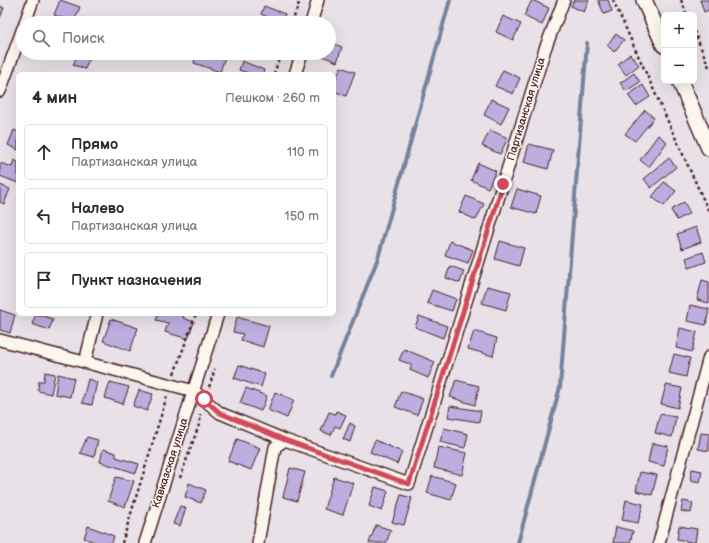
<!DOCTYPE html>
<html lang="ru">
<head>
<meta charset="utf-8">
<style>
	:root { --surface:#fff; --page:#f7f7f7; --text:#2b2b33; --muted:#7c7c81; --line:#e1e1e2 }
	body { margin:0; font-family:"Balsamiq Sans",sans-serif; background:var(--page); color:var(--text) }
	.controls { position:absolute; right:12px; top:12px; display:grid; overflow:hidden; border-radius:6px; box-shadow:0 4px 16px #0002 }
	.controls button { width:36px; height:36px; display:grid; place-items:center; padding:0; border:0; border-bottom:1px solid var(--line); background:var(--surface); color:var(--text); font:20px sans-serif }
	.stop { position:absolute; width:12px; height:12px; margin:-9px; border:3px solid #d1495b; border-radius:50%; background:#fff }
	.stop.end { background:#d1495b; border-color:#fff; box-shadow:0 1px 4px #0008 }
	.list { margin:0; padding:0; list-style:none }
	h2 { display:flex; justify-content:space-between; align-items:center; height:52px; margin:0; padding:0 16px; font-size:17px }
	h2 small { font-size:13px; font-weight:400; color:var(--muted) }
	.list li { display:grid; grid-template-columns:26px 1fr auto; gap:12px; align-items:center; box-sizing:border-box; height:56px; margin:0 8px 8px; padding:0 8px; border:1px solid var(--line); border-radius:6px }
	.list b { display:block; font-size:15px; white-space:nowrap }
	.list p { margin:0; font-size:13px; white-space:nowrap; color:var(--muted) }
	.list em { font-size:13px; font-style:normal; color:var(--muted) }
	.icon { flex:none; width:22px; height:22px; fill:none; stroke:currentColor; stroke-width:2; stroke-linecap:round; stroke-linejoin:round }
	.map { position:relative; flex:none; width:709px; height:543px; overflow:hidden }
	.search { position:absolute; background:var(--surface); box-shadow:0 4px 16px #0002; left:16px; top:16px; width:320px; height:44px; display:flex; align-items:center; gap:10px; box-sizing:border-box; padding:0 14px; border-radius:22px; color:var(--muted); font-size:15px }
	.panel { position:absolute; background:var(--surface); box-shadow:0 4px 16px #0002; left:16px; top:72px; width:320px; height:244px; border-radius:6px }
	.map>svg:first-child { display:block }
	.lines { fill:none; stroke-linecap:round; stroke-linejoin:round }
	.stream { stroke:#72839f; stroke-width:4 }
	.building { fill:#bcaedf; stroke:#4a1f2b }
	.minor-casing { stroke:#4a1f2b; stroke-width:14 }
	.secondary-casing { stroke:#4a1f2b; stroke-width:18 }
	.path { stroke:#4a1f2b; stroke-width:2.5; stroke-dasharray:3 3; stroke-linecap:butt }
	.minor { stroke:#fbf7ec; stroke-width:11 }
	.secondary { stroke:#fbf7ec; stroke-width:15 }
	.route { stroke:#d1495b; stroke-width:5 }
	.labels { text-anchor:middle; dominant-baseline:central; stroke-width:3; stroke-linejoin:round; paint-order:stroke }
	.street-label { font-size:11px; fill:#4a1f2b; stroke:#fbf7ec }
</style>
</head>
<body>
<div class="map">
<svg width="709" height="543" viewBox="0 0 709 543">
	<rect width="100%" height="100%" fill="#e8e1e8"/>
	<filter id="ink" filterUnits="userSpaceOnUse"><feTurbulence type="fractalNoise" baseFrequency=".025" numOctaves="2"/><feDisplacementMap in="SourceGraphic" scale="8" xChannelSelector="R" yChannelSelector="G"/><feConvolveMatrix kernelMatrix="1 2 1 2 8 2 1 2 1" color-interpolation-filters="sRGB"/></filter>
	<g filter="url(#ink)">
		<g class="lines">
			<!-- stream -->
			<path class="stream" d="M331,376L378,258L450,0
				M518,543L560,387L587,43"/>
		</g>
		<!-- building -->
		<path class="building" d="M60,0L80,7L74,22L54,15Z
			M532,0L549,8L542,25L524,16Z
			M574,0H589L584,12L571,6Z
			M598,0H608L612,11L604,14Z
			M700,0H709V10L704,12Z
			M0,6L4,8L0,18Z
			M264,6L285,14L281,23L261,14Z
			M503,16L521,24L513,40L496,32Z
			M616,34L624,40L614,52L607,45Z
			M329,42L342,47L337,62L320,55V53H329Z
			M78,53H91L85,69L73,65Z
			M197,53H213L225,57L220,72L194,63Z
			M254,53H270L267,61L253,56Z
			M630,54L639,65L626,75L618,64Z
			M242,61L264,70L263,74H251L239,70Z
			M341,67L355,72L346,96L334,91V83Z
			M503,70L520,78L513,94L495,86Z
			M634,73L640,82L626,91L620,83Z
			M643,85L650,97L636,106L628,95Z
			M491,99L509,107L501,124L484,115Z
			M645,110L654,118L635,141L625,134Z
			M14,130L18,132V150L8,145Z
			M490,130L508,138L500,154L482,146Z
			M658,135L667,142L649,167L640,160Z
			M529,144L553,150L548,169L524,162Z
			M669,158L676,167L651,188L644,179Z
			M14,160L18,162V183L0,176V163L12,167Z
			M478,163L496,171L488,188L471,180Z
			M664,182L676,191L664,206L652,197Z
			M0,185L10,189L4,204L0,202Z
			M517,189L541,196L536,214L511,207Z
			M466,196L484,204L476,220L459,212Z
			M684,202L690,213L677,220L671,210Z
			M696,227L701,242L682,249L677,234Z
			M450,241L473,250L468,263L445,255Z
			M500,241L524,248L519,266L495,259Z
			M703,252L706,262L689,268L686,258Z
			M450,266L464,271L460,283L446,278Z
			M702,280L709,282V303L697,300Z
			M487,286L511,292L506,310L482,303Z
			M432,290L456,299L452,311L427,303Z
			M690,305L709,309L706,325L687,321Z
			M0,310L15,315L10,333L0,330Z
			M36,314L53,319L49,330L32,324Z
			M158,314H184L183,318L194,322L188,339L165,332L168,323L156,320Z
			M419,316L447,326L443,338L415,327Z
			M237,317L269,326L263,347L241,340L243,334L233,332Z
			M111,319L138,328L130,351L103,341Z
			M680,328L697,332L692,352L676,348Z
			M474,331L497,338L493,356L468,349Z
			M404,349L435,362L428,378L410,370L412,365L399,360Z
			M674,354L690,358L686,377L669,373Z
			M239,365L265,374L261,387L234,378Z
			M45,372L55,374L51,394L38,391L39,381H44Z
			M58,374L74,378L70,397L55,394Z
			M88,379L97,382L92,405L82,403Z
			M456,380L479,386L475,405L450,397Z
			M110,382L129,387L123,404L105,398Z
			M666,385L682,388L678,408L661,404Z
			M246,388L267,396L261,411L240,403Z
			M139,390L153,394L147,411L133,406Z
			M401,391L423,399L417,415L395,407Z
			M275,392L294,400L287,418L268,410Z
			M450,406L481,411L479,422L448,417Z
			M336,411L346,415L340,428L335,426L331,435L321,431L329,412L335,414Z
			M660,414L676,417L672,437L655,433Z
			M350,423L355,426L350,442L343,439Z
			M444,428L468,434L465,448L440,442Z
			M701,433L709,434V451L698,449Z
			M87,437L98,440L94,457L80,453Z
			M237,439L260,448L251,470L228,461Z
			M375,440L402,452L397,464L370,452Z
			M652,443L668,446L664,466L648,462Z
			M438,447L467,453L462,475L434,468Z
			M103,449L116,453V457L139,464L136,473L100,462Z
			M290,468L305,472L297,501L283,497Z
			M692,469L702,471L700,482L690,480Z
			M640,472L657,475L652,495L636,491Z
			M432,476L456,483L451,500L427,493Z
			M116,477L134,481L125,507L108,501Z
			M334,477L353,483L343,515L324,509Z
			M189,483L206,490L201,503L185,497Z
			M375,487L388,491L382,511L369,506Z
			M401,495L412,498L404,525L392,522Z
			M626,500L643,504L638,523L622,520Z
			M683,501L693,503L691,513L681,511Z
			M180,506L186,508L180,526L173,524Z
			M376,525L391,530L386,543H369Z
			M88,526L114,536L112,543H97L84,538Z
			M679,526L697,529L695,543L677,539Z
			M616,527L633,531L630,543H613Z"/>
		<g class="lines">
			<!-- minor casing -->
			<g class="minor-casing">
				<path id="minor" d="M25,23L33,0
					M311,23L318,0
					M295,74L302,53
					M0,91L23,28
					M0,340L194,391L220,413L285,440L409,484L545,49L564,0
					M85,362L97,314
					M145,543L218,314
					M258,543L275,447L285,440
					M659,543L709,357"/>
			</g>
			<!-- secondary casing -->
			<g class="secondary-casing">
				<path id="secondary" d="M644,0L664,45
					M680,81L709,148"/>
			</g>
			<!-- path -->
			<path class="path" d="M613,0L709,212
				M681,0L687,15
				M292,23L300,0
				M694,31L709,67
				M274,74L281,53
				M174,374L196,314
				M209,387L215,369
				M180,478L200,422V414
				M122,543L167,396"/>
			<!-- minor -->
			<use href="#minor" class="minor"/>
			<!-- secondary -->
			<use href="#secondary" class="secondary"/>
		</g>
	</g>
	<g class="lines" filter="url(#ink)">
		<!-- route -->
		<path class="route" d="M204,399L220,413L285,440L409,484L503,184"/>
	</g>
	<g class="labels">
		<!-- street labels -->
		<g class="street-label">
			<text transform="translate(526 109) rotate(-73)">Партизанская улица</text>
			<text transform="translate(170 463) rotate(-72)">Кавказская улица</text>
		</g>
	</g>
</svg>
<div class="controls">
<button>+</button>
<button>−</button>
</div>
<div class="stop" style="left:204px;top:399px"></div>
<div class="stop end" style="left:503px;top:184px"></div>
<div class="search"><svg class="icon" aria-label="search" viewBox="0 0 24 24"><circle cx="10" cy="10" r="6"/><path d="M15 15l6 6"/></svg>Поиск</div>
<section class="panel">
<h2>4 мин<small>Пешком · 260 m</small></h2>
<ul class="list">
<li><svg class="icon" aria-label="ahead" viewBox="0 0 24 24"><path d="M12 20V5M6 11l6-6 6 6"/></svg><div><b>Прямо</b><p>Партизанская улица</p></div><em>110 m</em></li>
<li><svg class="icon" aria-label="left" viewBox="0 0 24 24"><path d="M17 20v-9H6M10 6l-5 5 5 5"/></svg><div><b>Налево</b><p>Партизанская улица</p></div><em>150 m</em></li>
<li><svg class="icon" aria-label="arrive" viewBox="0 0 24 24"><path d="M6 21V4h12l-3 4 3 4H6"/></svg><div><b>Пункт назначения</b></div></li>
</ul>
</section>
</div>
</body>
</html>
